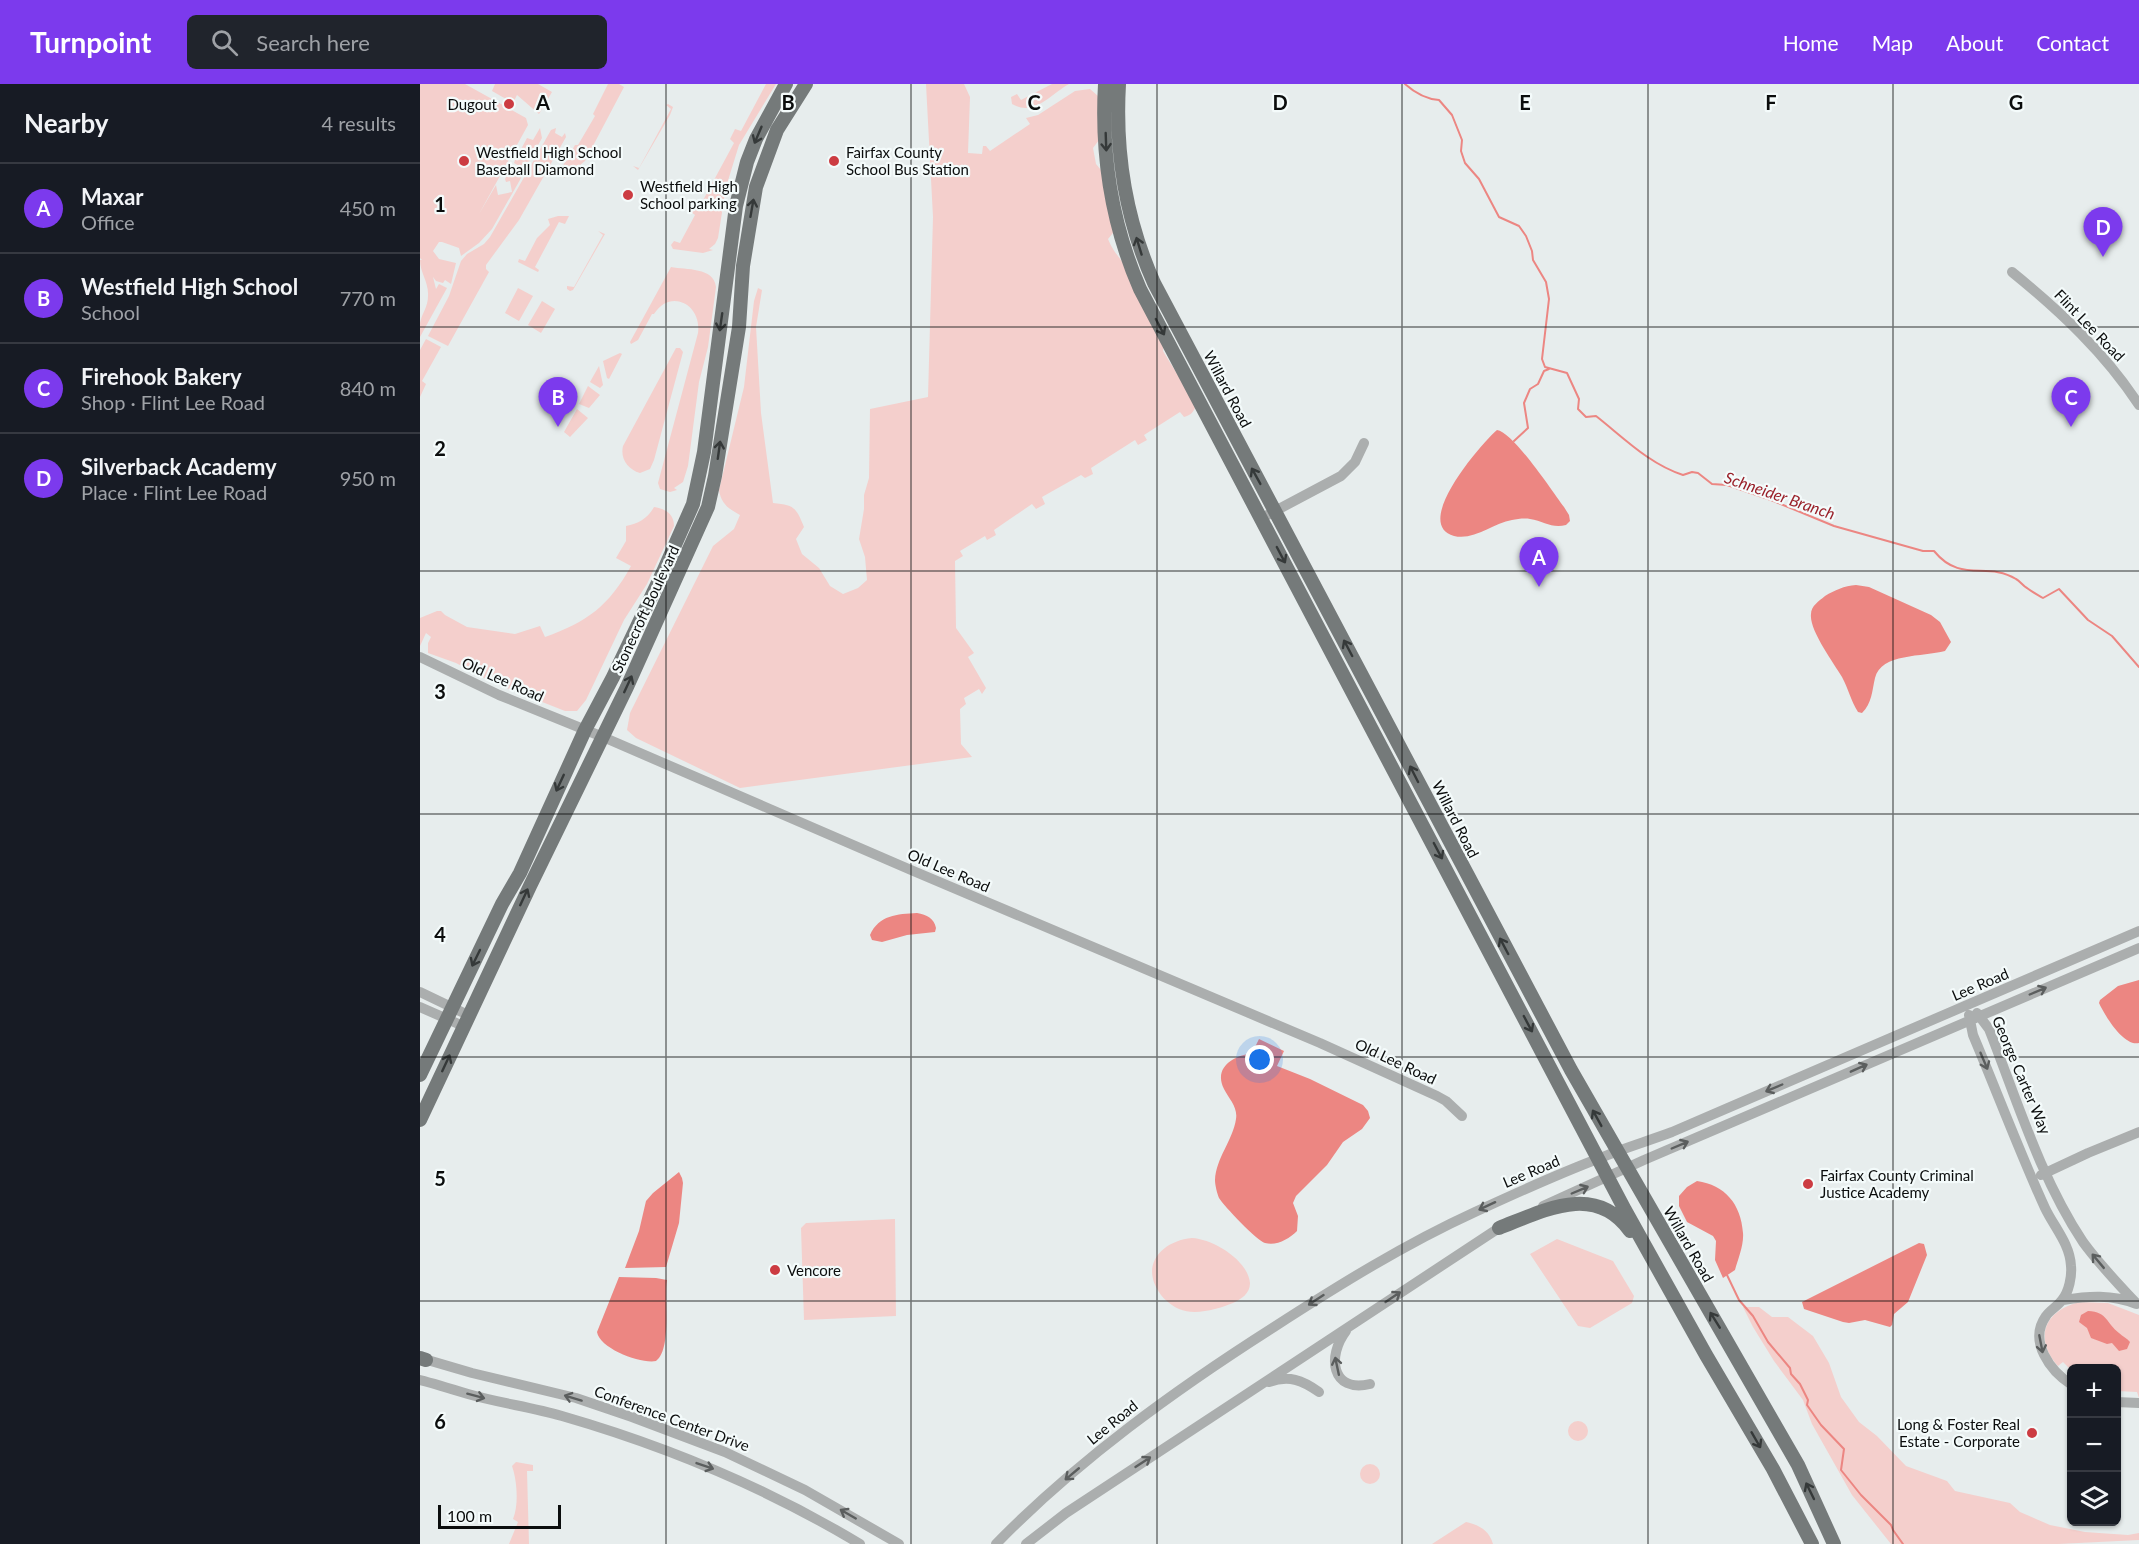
<!DOCTYPE html>
<html lang="en">
<head>
<meta charset="utf-8">
<style>
	:root { --surface:#171b24; --page:#20242c; --text:#f1f3f6; --muted:#9ea1a6; --line:#363941; --accent:#7c3aed }
	body { margin:0; font-family:Lato,sans-serif; background:var(--page); color:var(--text) }
	.controls { position:absolute; right:18px; bottom:18px; display:grid; overflow:hidden; border-radius:9px; box-shadow:0 2px 4px #0004 }
	.controls button { width:54px; height:54px; display:grid; place-items:center; padding:0; border:0; border-bottom:2px solid var(--line); background:var(--surface); color:var(--text); font:30px sans-serif }
	.scale { position:absolute; left:18px; bottom:15px; width:123px; box-sizing:border-box; padding-left:6px; border:3px solid #0b0d0d; border-top:0; font-size:16px; line-height:21px; white-space:nowrap; color:#0b0d0d; -webkit-text-stroke:4px #f4fbfb; paint-order:stroke }
	.you { position:absolute; left:840px; top:976px; width:21px; height:21px; margin:-15px; border:4px solid #fff; border-radius:50%; background:#1a73e8; box-shadow:0 0 0 9px #1a73e833 }
	.badge { display:grid; place-items:center; width:39px; height:39px; border-radius:50%; background:var(--accent); color:#fff; font-size:20px; font-weight:700 }
	.pin { position:absolute; translate:-50% -50px; filter:drop-shadow(0 2px 3px #0008) }
	.pin::after { content:''; position:absolute; top:32px; width:21px; height:18px; background:inherit; clip-path:polygon(0 0,100% 0,50% 100%) }
	.list { margin:0; padding:0; list-style:none }
	h2 { display:flex; justify-content:space-between; align-items:center; height:78px; margin:0; padding:0 24px; font-size:26px }
	h2 small { font-size:20px; font-weight:400; color:var(--muted) }
	.list li { display:grid; grid-template-columns:39px 1fr auto; gap:18px; align-items:center; box-sizing:border-box; height:90px; padding:0 24px; border-top:2px solid var(--line) }
	.list b { display:block; font-size:22px; white-space:nowrap }
	.list p { margin:0; font-size:20px; white-space:nowrap; color:var(--muted) }
	.list em { font-size:20px; font-style:normal; color:var(--muted) }
	.icon { flex:none; width:33px; height:33px; fill:none; stroke:currentColor; stroke-width:2; stroke-linecap:round; stroke-linejoin:round }
	.map { position:relative; flex:none; width:1719px; height:1460px; overflow:hidden }
	header { display:flex; align-items:center; gap:36px; box-sizing:border-box; height:84px; padding:0 30px; background:var(--accent); color:#fff }
	header strong { font-size:28px }
	nav { display:flex; gap:33px; margin-inline-start:auto; font-size:21px }
	.search { width:420px; height:54px; background:var(--page); display:flex; align-items:center; gap:15px; box-sizing:border-box; padding:0 21px; border-radius:9px; color:var(--muted); font-size:22px }
	main { display:flex }
	aside { flex:1; background:var(--surface) }
	.map>svg:first-child { display:block }
	.green { fill:#f4cfcc }
	.water { fill:#ec8682 }
	.lines { fill:none; stroke-linecap:round; stroke-linejoin:round }
	.stream { stroke:#ec8682; stroke-width:2 }
	.minor { stroke:#abaeae; stroke-width:10 }
	.major { stroke:#757a7a; stroke-width:14 }
	.oneway { stroke:#353939 }
	.oneway2 { stroke:#5b5e5e }
	.grid { fill:none; stroke:#0b0d0d; stroke-width:1.5; stroke-opacity:0.55 }
	.poi-dot { fill:#cc3c42; stroke:#f4fbfb; stroke-width:2 }
	.labels { text-anchor:middle; dominant-baseline:central; stroke-width:4.5; stroke-linejoin:round; paint-order:stroke }
	.poi-label { font-size:15px; fill:#0b0d0d; stroke:#f4fbfb; text-anchor:start }
	.street-label { font-size:15px; fill:#0b0d0d; stroke:#f4fbfb }
	.water-label { font-size:16px; font-style:italic; fill:#9a212a; stroke:#f4fbfb }
	.grid-label { font-size:20px; text-anchor:middle; font-weight:bold; fill:#0b0d0d; stroke:#f4fbfb; stroke-width:4.5; stroke-linejoin:round; paint-order:stroke }
</style>
</head>
<body>
<header>
<strong>Turnpoint</strong>
<div class="search"><svg class="icon" aria-label="search" viewBox="0 0 24 24"><circle cx="10" cy="10" r="6"/><path d="M15 15l6 6"/></svg>Search here</div>
<nav><a>Home</a><a>Map</a><a>About</a><a>Contact</a></nav>
</header>
<main>
<aside>
<h2>Nearby<small>4 results</small></h2>
<ul class="list">
<li><span class="badge">A</span><div><b>Maxar</b><p>Office</p></div><em>450 m</em></li>
<li><span class="badge">B</span><div><b>Westfield High School</b><p>School</p></div><em>770 m</em></li>
<li><span class="badge">C</span><div><b>Firehook Bakery</b><p>Shop · Flint Lee Road</p></div><em>840 m</em></li>
<li><span class="badge">D</span><div><b>Silverback Academy</b><p>Place · Flint Lee Road</p></div><em>950 m</em></li>
</ul>
</aside>
<div class="map">
<svg width="1719" height="1460" viewBox="0 0 1719 1460">
	<rect width="100%" height="100%" fill="#e7eded"/>
	<!-- green -->
	<path class="green" d="M0,0H45L106,34L108,41L59,130L76,101L78,111L92,108L90,97L86,98L85,95L93,81L105,87L72,145L59,159L41,172L39,164L22,158H19L13,167L19,175L36,179L31,200L25,196L23,199L16,197L13,193L16,205L19,200L27,204L0,253C0,249 0,243 0,239C2,229 8,223 8,212C9,198 0,189 0,176H2L0,174Z
		M75,0H118L132,8L119,30L97,11L93,19L72,7Z
		M188,0H199L204,3L165,77L144,94L141,85L155,61H158L175,32L173,30Z
		M346,0H356L319,61L306,103L298,154L295,160L289,165L293,166L283,169L253,165L251,161L254,157L260,159L275,131L270,127L275,118L281,120L314,59L310,55L315,45L321,47Z
		M506,0H544L550,13L548,69L562,70L563,62H566L570,67L610,40L606,34L618,31L655,7L670,5L678,12L679,56L673,64L676,80L681,86L693,144V149L688,155C694,169 698,171 705,182L744,261L743,267C754,286 766,302 776,321C774,328 771,331 764,333L760,328L724,351L727,356L718,361L715,356L671,384L673,390L665,394L661,391L622,413L625,420L616,425L612,420L574,446L576,451L567,456L565,452L540,467L543,472L535,477L536,544L554,569L548,573L566,604L562,610L559,605L544,614L546,620L540,625L541,660L552,673L320,704L216,654L207,646L210,629L293,462L314,445L320,431C309,425 301,420 299,406L324,303L334,217L338,204L342,206L336,243L341,329L353,419C374,421 376,423 384,443L376,455L382,470L399,484L410,502L423,510L438,504L447,496L445,473L439,455L444,425V411L449,394L450,325L508,313L513,133Z
		M632,0H649C631,10 614,33 592,20L591,13L597,10L601,16Z
		M248,20L253,23L250,31L218,86L213,82L219,84L251,25L246,21Z
		M120,44L122,54L105,85L94,79L95,76L92,75L96,69H99L107,54L113,56Z
		M136,44L135,49L142,53L145,49L146,53L99,136L66,181V185L69,188L28,262L8,252L29,212L41,177L47,170L64,160L70,153L131,46Z
		M138,132H149L145,140L139,138L115,183L119,186L118,188L98,178L99,175L105,177L117,154L130,141L128,135Z
		M178,147L185,150L153,206L150,207L147,205V202L154,203L183,151Z
		M251,183C266,186 294,183 296,203L288,263L279,298L268,382L263,398L254,404L257,406L250,408L240,405L238,399L278,249C282,220 250,204 234,230H232L218,256L211,260L210,258Z
		M98,204L113,212L99,237L85,229Z
		M122,217L135,225L121,249L108,241Z
		M6,255L21,263L2,297L6,300L0,313V266Z
		M256,264H260L263,268L234,376L230,385L220,389C208,385 200,375 203,362Z
		M200,269L202,270L189,295L187,294L183,277Z
		M179,282L183,301L180,304L170,298Z
		M168,302L180,311L169,324L159,320Z
		M157,325L168,334L150,353L144,348Z
		M234,423C246,425 254,430 254,442L227,500L204,536L166,616L157,627H145L74,599L36,579L8,569V559L11,553L6,549L0,562V534L17,527H21L25,531L47,543L95,550L120,542L125,553C167,538 189,522 211,482L196,474L206,457V442C218,440 228,434 234,423Z
		M475,1135L476,1232L384,1236L381,1144L386,1139Z
		M772,1154C793,1155 828,1176 830,1199C830,1210 821,1215 813,1219C798,1225 775,1232 759,1225C752,1222 745,1216 741,1211C719,1182 741,1157 772,1154Z
		M1137,1155L1193,1177L1214,1212L1212,1219L1170,1244L1158,1242L1110,1170Z
		M1660,1218L1688,1219L1719,1231V1314L1717,1308L1697,1307L1696,1284H1652L1651,1286L1643,1278L1638,1282C1613,1254 1625,1226 1660,1218Z
		M1323,1223H1339L1352,1233H1368L1393,1252L1409,1279L1421,1313L1439,1338L1457,1352L1486,1382L1527,1397L1535,1407L1590,1419L1600,1428L1630,1441L1665,1448L1708,1451L1719,1449V1456L1638,1460H1471L1432,1411L1392,1340L1383,1316L1354,1277L1333,1243Z
		M1148 1347a10 10 0 1 1 20 0a10 10 0 1 1-20 0Z
		M96,1378L113,1381V1387H107L109,1460H89L98,1438L93,1435C99,1421 97,1396 92,1382Z
		M940 1390a10 10 0 1 1 20 0a10 10 0 1 1-20 0Z
		M1046,1438C1059,1441 1069,1446 1073,1460H1012Z"/>
	<!-- water -->
	<path class="water" d="M1077,346C1093,348 1132,407 1144,423L1149,431L1150,437L1146,441C1132,445 1124,437 1110,435C1105,434 1097,435 1092,436C1073,439 1054,457 1034,452C991,440 1062,359 1077,346Z
		M1436,501L1449,503L1511,531L1520,538L1531,558L1525,567C1503,573 1461,569 1455,594C1452,607 1452,619 1442,629L1438,628C1431,617 1428,604 1422,593C1414,579 1389,546 1391,530C1391,522 1399,517 1405,512C1415,506 1424,502 1436,501Z
		M497,829C507,831 514,834 516,844L515,848L487,851L462,858L452,856L450,851C459,831 477,830 497,829Z
		M1719,896V959C1704,963 1685,932 1679,919L1680,916L1698,902Z
		M839,955L864,967L857,982L890,995L943,1021L948,1027L950,1034L942,1045L923,1058L907,1081L876,1112L873,1119L878,1132L877,1147C869,1155 857,1162 845,1159C837,1157 804,1122 799,1114C797,1109 795,1101 795,1096C796,1074 813,1056 816,1035C818,1023 809,1015 804,1005C793,983 814,972 832,969Z
		M259,1088L262,1094L263,1099L259,1139L246,1183L205,1184L219,1147L226,1117L233,1109Z
		M1277,1097C1305,1101 1321,1120 1323,1149C1324,1161 1318,1175 1315,1186L1303,1194L1295,1176L1296,1157L1293,1152L1267,1138L1259,1122V1112L1267,1103Z
		M1499,1159L1504,1160L1507,1171L1488,1218L1474,1230L1472,1241L1470,1243L1445,1236L1429,1239L1423,1238L1384,1225L1382,1218Z
		M199,1193L236,1194L247,1196C244,1216 252,1265 236,1277C221,1280 180,1265 177,1248Z
		M1668,1227C1688,1228 1686,1239 1699,1249C1703,1253 1707,1254 1710,1258L1707,1265L1699,1267L1692,1259L1687,1260L1671,1254L1667,1244L1659,1238L1661,1231Z"/>
	<g class="lines">
		<!-- stream -->
		<path class="stream" d="M985,0C995,9 1005,15 1019,16L1032,31L1042,56L1041,67L1045,79L1059,95L1079,133L1099,142L1106,152L1112,167L1113,176L1126,198L1129,215L1122,275L1125,283L1147,289L1159,315L1158,325L1166,333L1176,332C1204,354 1229,380 1263,391L1272,388L1278,389L1292,400L1307,401L1351,416L1414,442L1503,467H1514C1541,500 1567,477 1596,495C1600,497 1603,502 1607,504C1612,508 1618,511 1623,514L1639,505L1668,536L1692,552L1719,583
			M1094,357L1108,344L1104,319L1110,305L1118,300L1124,287L1129,285
			M1307,1191L1319,1216L1333,1232L1348,1258L1370,1284L1371,1290L1380,1300L1388,1316L1387,1321L1401,1341L1424,1365L1421,1386L1441,1411L1471,1441L1473,1446L1483,1460"/>
		<!-- minor -->
		<path class="minor" d="M1592,188C1640,227 1685,269 1719,321
			M842,434L921,392L935,378L944,359
			M0,573L79,611L183,653L491,786L900,959L1017,1012L1026,1017L1042,1032
			M0,908L48,931
			M0,923L43,942
			M1557,929L1569,945C1597,1016 1620,1093 1663,1158C1679,1180 1698,1200 1717,1220
			M1549,931L1553,951C1577,1008 1599,1067 1625,1124C1634,1143 1650,1160 1651,1182C1652,1192 1649,1208 1642,1216C1638,1222 1630,1226 1626,1232C1608,1257 1630,1287 1652,1301
			M1621,1091L1668,1069L1719,1048
			M1123,1122L1224,1076L1719,864
			M1643,1216C1668,1212 1692,1210 1716,1220
			M926,1247C907,1272 911,1309 950,1300
			M1,1274L52,1289L156,1314L212,1333L305,1368L385,1406L479,1460
			M0,1296C16,1300 32,1305 48,1310C79,1319 111,1323 142,1332C246,1362 347,1404 440,1460
			M849,1298C869,1291 882,1296 899,1308
			M1696,1318L1719,1319
			M576,1460C658,1376 755,1306 854,1243C919,1201 985,1160 1055,1128C1096,1109 1138,1090 1180,1074C1204,1064 1228,1057 1252,1048L1719,847
			M606,1460L646,1429L1085,1140"/>
		<!-- major -->
		<path class="major" d="M685,0C681,70 692,141 720,205L1205,1126L1286,1271L1353,1385L1392,1460
			M699,0C695,68 706,136 734,199L1151,986L1378,1381L1414,1460
			M0,991L82,820L100,789L165,646L193,593L243,488L273,420L284,368L316,122L327,78L336,55L366,0
			M0,1036L110,802L207,603L288,423L295,392L319,243L323,182L336,103L357,46L386,0
			M1079,1144C1123,1127 1175,1098 1210,1147
			M0,1274L6,1276"/>
	</g>
	<!-- one-way arrows -->
	<defs><path id="oneway-shaft" d="M-6 0H5M1.5-3L5.5 0L1.5 3" fill="none" stroke-width="1.6" stroke-linecap="round" stroke-linejoin="round" transform="scale(1.5)"/></defs>
	<g class="oneway">
		<use href="#oneway-shaft" transform="translate(338 51) rotate(113)"/>
		<use href="#oneway-shaft" transform="translate(686 58) rotate(88)"/>
		<use href="#oneway-shaft" transform="translate(332 124) rotate(-80)"/>
		<use href="#oneway-shaft" transform="translate(719 162) rotate(-107)"/>
		<use href="#oneway-shaft" transform="translate(301 238) rotate(98)"/>
		<use href="#oneway-shaft" transform="translate(740 243) rotate(62)"/>
		<use href="#oneway-shaft" transform="translate(299 366) rotate(-82)"/>
		<use href="#oneway-shaft" transform="translate(836 392) rotate(-119)"/>
		<use href="#oneway-shaft" transform="translate(861 471) rotate(62)"/>
		<use href="#oneway-shaft" transform="translate(928 564) rotate(-118)"/>
		<use href="#oneway-shaft" transform="translate(208 600) rotate(-65)"/>
		<use href="#oneway-shaft" transform="translate(994 690) rotate(-117)"/>
		<use href="#oneway-shaft" transform="translate(140 699) rotate(115)"/>
		<use href="#oneway-shaft" transform="translate(1018 767) rotate(62)"/>
		<use href="#oneway-shaft" transform="translate(104 813) rotate(-65)"/>
		<use href="#oneway-shaft" transform="translate(1084 862) rotate(-118)"/>
		<use href="#oneway-shaft" transform="translate(56 874) rotate(116)"/>
		<use href="#oneway-shaft" transform="translate(1108 940) rotate(62)"/>
		<use href="#oneway-shaft" transform="translate(26 979) rotate(-65)"/>
		<use href="#oneway-shaft" transform="translate(1177 1034) rotate(-119)"/>
		<use href="#oneway-shaft" transform="translate(1295 1236) rotate(-122)"/>
		<use href="#oneway-shaft" transform="translate(1336 1356) rotate(60)"/>
		<use href="#oneway-shaft" transform="translate(1390 1407) rotate(-116)"/>
	</g>
	<g class="oneway2">
		<use href="#oneway-shaft" transform="translate(1618 907) rotate(-23)"/>
		<use href="#oneway-shaft" transform="translate(1564 977) rotate(67)"/>
		<use href="#oneway-shaft" transform="translate(1439 984) rotate(-24)"/>
		<use href="#oneway-shaft" transform="translate(1354 1004) rotate(157)"/>
		<use href="#oneway-shaft" transform="translate(1260 1061) rotate(-23)"/>
		<use href="#oneway-shaft" transform="translate(1160 1106) rotate(-23)"/>
		<use href="#oneway-shaft" transform="translate(1067 1122) rotate(155)"/>
		<use href="#oneway-shaft" transform="translate(1678 1177) rotate(-130)"/>
		<use href="#oneway-shaft" transform="translate(973 1213) rotate(-34)"/>
		<use href="#oneway-shaft" transform="translate(896 1216) rotate(147)"/>
		<use href="#oneway-shaft" transform="translate(1621 1260) rotate(79)"/>
		<use href="#oneway-shaft" transform="translate(917 1282) rotate(-102)"/>
		<use href="#oneway-shaft" transform="translate(56 1312) rotate(15)"/>
		<use href="#oneway-shaft" transform="translate(153 1314) rotate(-163)"/>
		<use href="#oneway-shaft" transform="translate(723 1378) rotate(-33)"/>
		<use href="#oneway-shaft" transform="translate(285 1382) rotate(19)"/>
		<use href="#oneway-shaft" transform="translate(652 1390) rotate(140)"/>
		<use href="#oneway-shaft" transform="translate(428 1430) rotate(-150)"/>
	</g>
	<!-- grid -->
	<path class="grid" d="M246,0V1460M491,0V1460M737,0V1460M982,0V1460M1228,0V1460M1473,0V1460M0,243H1719M0,487H1719M0,730H1719M0,973H1719M0,1217H1719"/>
	<!-- markers -->
	<g class="poi-dot">
		<circle cx="89" cy="20" r="6"/>
		<circle cx="44" cy="77" r="6"/>
		<circle cx="414" cy="77" r="6"/>
		<circle cx="208" cy="111" r="6"/>
		<circle cx="1388" cy="1100" r="6"/>
		<circle cx="355" cy="1186" r="6"/>
		<circle cx="1612" cy="1349" r="6"/>
	</g>
	<g class="labels">
		<!-- poi labels -->
		<g class="poi-label">
			<text x="77" y="20" text-anchor="end">Dugout</text>
			<text x="56" y="68">Westfield High School<tspan x="56" dy="17">Baseball Diamond</tspan></text>
			<text x="426" y="68">Fairfax County<tspan x="426" dy="17">School Bus Station</tspan></text>
			<text x="220" y="102">Westfield High<tspan x="220" dy="17">School parking</tspan></text>
			<text x="1400" y="1091">Fairfax County Criminal<tspan x="1400" dy="17">Justice Academy</tspan></text>
			<text x="367" y="1186">Vencore</text>
			<text x="1600" y="1340" text-anchor="end">Long &amp; Foster Real<tspan x="1600" dy="17">Estate - Corporate</tspan></text>
		</g>
		<!-- street labels -->
		<g class="street-label">
			<text transform="translate(1670 241) rotate(46)">Flint Lee Road</text>
			<text transform="translate(808 305) rotate(62)">Willard Road</text>
			<text transform="translate(225 525) rotate(-65)">Stonecroft Boulevard</text>
			<text transform="translate(83 595) rotate(24)">Old Lee Road</text>
			<text transform="translate(1036 735) rotate(63)">Willard Road</text>
			<text transform="translate(529 786) rotate(23)">Old Lee Road</text>
			<text transform="translate(1560 900) rotate(-23)">Lee Road</text>
			<text transform="translate(976 977) rotate(25)">Old Lee Road</text>
			<text transform="translate(1602 991) rotate(67)">George Carter Way</text>
			<text transform="translate(1111 1087) rotate(-23)">Lee Road</text>
			<text transform="translate(1269 1160) rotate(60)">Willard Road</text>
			<text transform="translate(252 1334) rotate(20)">Conference Center Drive</text>
			<text transform="translate(692 1338) rotate(-39)">Lee Road</text>
		</g>
		<!-- water labels -->
		<g class="water-label">
			<text transform="translate(1360 411) rotate(19)">Schneider Branch</text>
		</g>
	</g>
	<g class="grid-label">
		<text x="123" y="26">A</text>
		<text x="368" y="26">B</text>
		<text x="614" y="26">C</text>
		<text x="860" y="26">D</text>
		<text x="1105" y="26">E</text>
		<text x="1351" y="26">F</text>
		<text x="1596" y="26">G</text>
		<text x="20" y="128">1</text>
		<text x="20" y="372">2</text>
		<text x="20" y="615">3</text>
		<text x="20" y="858">4</text>
		<text x="20" y="1102">5</text>
		<text x="20" y="1345">6</text>
	</g>
</svg>
<div class="controls">
<button>+</button>
<button>−</button>
<button><svg class="icon" aria-label="layers" viewBox="0 0 24 24"><path d="M12 4l9 5-9 5-9-5zM3 14l9 5 9-5"/></svg></button>
</div>
<div class="scale">100 m</div>
<div class="you"></div>
<div class="pin badge" style="left:1119px;top:503px">A</div>
<div class="pin badge" style="left:138px;top:343px">B</div>
<div class="pin badge" style="left:1651px;top:343px">C</div>
<div class="pin badge" style="left:1683px;top:173px">D</div>
</div>
</main>
</body>
</html>
